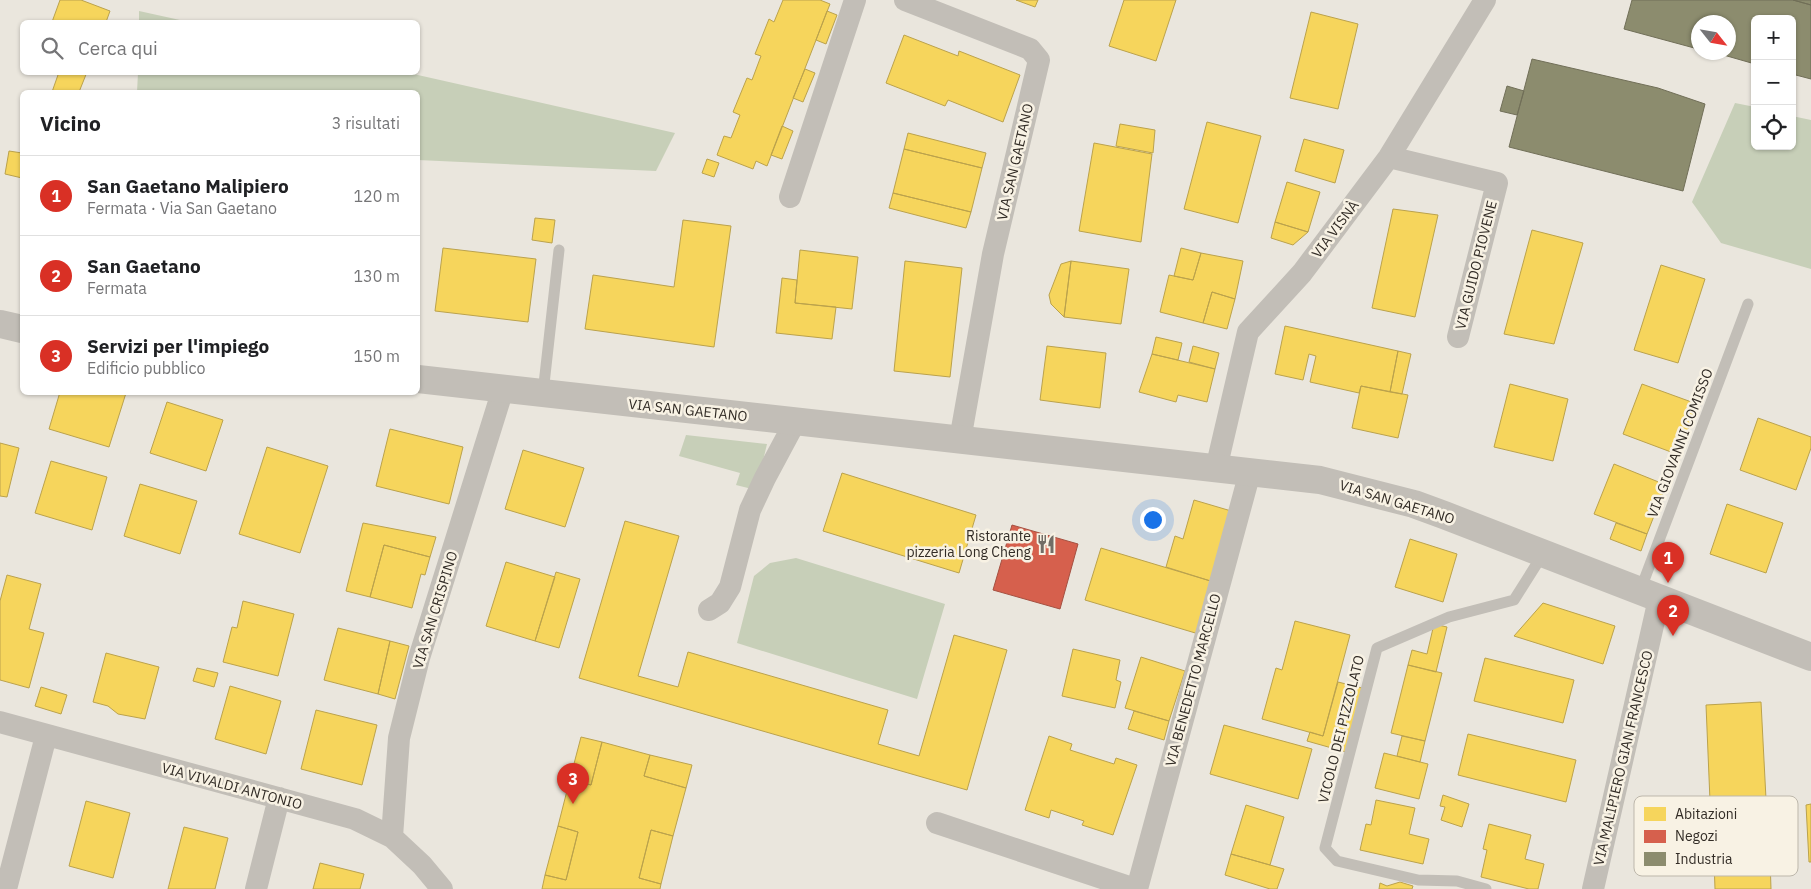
<!DOCTYPE html>
<html lang="it">
<head>
<meta charset="utf-8">
<style>
	:root { --surface:#fff; --page:#f2f2f2; --text:#202124; --muted:#757577; --line:#e0e0e0; --accent:#d93025 }
	body { margin:0; font-family:"IBM Plex Sans",sans-serif; background:var(--page); color:var(--text) }
	.controls { position:absolute; right:15px; top:15px; display:grid; overflow:hidden; border-radius:8px; box-shadow:0 1px 4px #0004 }
	.controls button { width:45px; height:45px; display:grid; place-items:center; padding:0; border:0; border-bottom:1px solid var(--line); background:var(--surface); color:var(--text); font:25px sans-serif }
	.compass { position:absolute; left:1691px; top:15px; width:45px; height:45px; border-radius:50%; background:var(--surface); box-shadow:0 1px 4px #0004; rotate:121deg }
	.you { position:absolute; left:1152px; top:519px; width:18px; height:18px; margin:-12px; border:4px solid #fff; border-radius:50%; background:#1a73e8; box-shadow:0 0 0 8px #1a73e833 }
	.badge { display:grid; place-items:center; width:32px; height:32px; border-radius:50%; background:var(--accent); color:#fff; font-size:16px; font-weight:700 }
	.pin { position:absolute; translate:-50% -41px; filter:drop-shadow(0 1px 2px #0008) }
	.pin::after { content:''; position:absolute; top:26px; width:18px; height:15px; background:inherit; clip-path:polygon(0 0,100% 0,50% 100%) }
	.list { margin:0; padding:0; list-style:none }
	h2 { display:flex; justify-content:space-between; align-items:center; height:65px; margin:0; padding:0 20px; font-size:21px }
	h2 small { font-size:16px; font-weight:400; color:var(--muted) }
	.list li { display:grid; grid-template-columns:32px 1fr auto; gap:15px; align-items:center; box-sizing:border-box; height:80px; padding:0 20px; border-top:1px solid var(--line) }
	.list b { display:block; font-size:19px; white-space:nowrap }
	.list p { margin:0; font-size:16px; white-space:nowrap; color:var(--muted) }
	.list em { font-size:16px; font-style:normal; color:var(--muted) }
	.icon { flex:none; width:28px; height:28px; fill:none; stroke:currentColor; stroke-width:2; stroke-linecap:round; stroke-linejoin:round }
	.map { position:relative; flex:none; width:1811px; height:889px; overflow:hidden }
	.search { position:absolute; background:var(--surface); box-shadow:0 1px 4px #0004; left:20px; top:20px; width:400px; height:55px; display:flex; align-items:center; gap:12px; box-sizing:border-box; padding:0 18px; border-radius:8px; color:var(--muted); font-size:19px }
	.panel { position:absolute; background:var(--surface); box-shadow:0 1px 4px #0004; left:20px; top:90px; width:400px; height:305px; border-radius:8px }
	.map>svg:first-child { display:block }
	.green { fill:#c7cfb8 }
	.homes { fill:#f6d55c; stroke:#bba24c }
	.shops { fill:#d6604d; stroke:#a55041 }
	.industry { fill:#8c8c6e; stroke:#716f58 }
	.lines { fill:none; stroke-linecap:round; stroke-linejoin:round }
	.service { stroke:#c2beb7; stroke-width:11 }
	.minor { stroke:#c2beb7; stroke-width:22 }
	.tertiary { stroke:#c2beb7; stroke-width:28 }
	.labels { text-anchor:middle; dominant-baseline:central; stroke-width:5; stroke-linejoin:round; paint-order:stroke }
	.street-label { font-size:14px; fill:#322c26; stroke:#f8f2e4 }
	.poi-label { font-size:14px; fill:#322c26; stroke:#f8f2e4; text-anchor:end }
	.key { fill:#f8f2e4; stroke:#bdb7ab; stroke-width:1 }
	.key-label { font-size:14px; fill:#322c26 }
</style>
</head>
<body>
<div class="map">
<svg width="1811" height="889" viewBox="0 0 1811 889">
	<rect width="100%" height="100%" fill="#eae6dd"/>
	<!-- green -->
	<path class="green" d="M139,11L189,22H139Z
		M138,73H409L675,133L656,171L418,160V92H137Z
		M1735,103L1755,107V146H1792V116L1811,120V269L1721,243L1692,202Z
		M686,435L767,444L756,490L736,485L740,473L679,456Z
		M796,558L945,604L917,699L737,643L754,576L770,563Z"/>
	<!-- homes -->
	<path class="homes" d="M60,0H81L110,11L106,22H52Z
		M783,0H820L830,4L767,166L756,161L753,169L717,155L724,136L731,138L740,115L733,112L747,78L752,80L761,56L755,54L769,19L774,22Z
		M1016,0H1038L1035,7Z
		M1124,0H1176L1156,61L1109,46Z
		M827,11L837,15L826,44L816,40Z
		M1311,12L1358,24L1338,109L1290,98Z
		M904,35L958,56L959,51L1020,75L1003,122L948,100L945,106L886,83Z
		M805,69L815,73L803,102L793,98Z
		M59,72H87L79,92H52Z
		M1207,122L1261,136L1238,223L1184,209Z
		M1120,124L1155,130L1153,153L1116,146Z
		M782,126L793,131L782,159L771,155Z
		M908,133L986,153L982,168L904,149Z
		M1304,139L1344,150L1335,183L1295,171Z
		M1094,143L1152,154L1141,242L1079,231Z
		M904,149L982,168L971,212L893,193Z
		M9,151L22,153V178L5,174Z
		M707,159L719,163L714,177L702,173Z
		M1287,182L1320,192L1308,232L1275,222Z
		M893,193L971,212L966,228L889,208Z
		M1393,209L1438,215L1415,317L1372,308Z
		M535,218L555,220L552,243L532,240Z
		M683,220L731,226L714,347L585,329L593,275L674,287Z
		M1275,222L1308,232L1293,245L1271,238Z
		M1532,230L1583,243L1554,344L1504,334Z
		M443,248L536,259L528,322L435,311Z
		M1181,248L1201,253L1193,280L1174,276Z
		M800,250L858,257L852,309L795,303Z
		M1201,253L1243,261L1235,299L1212,292L1203,323L1160,312L1169,275L1193,280Z
		M905,261L962,268L950,377L894,371Z
		M1071,261L1129,269L1121,324L1064,317Z
		M1071,261L1064,317L1051,304L1049,295L1061,264Z
		M1661,265L1705,279L1678,363L1634,350Z
		M782,278L797,280L795,303L836,307L832,339L776,333Z
		M1212,292L1235,299L1227,329L1203,323Z
		M1285,326L1398,351L1390,392L1361,386L1359,393L1310,382L1316,356L1309,354L1303,380L1275,374Z
		M1156,337L1182,343L1178,360L1152,354Z
		M1047,346L1106,353L1100,408L1040,400Z
		M1193,346L1219,353L1215,369L1189,362Z
		M1398,351L1411,354L1402,394L1390,392Z
		M1152,354L1215,369L1207,402L1178,395L1176,402L1139,392Z
		M1510,384L1568,399L1553,461L1494,447Z
		M1642,384L1697,404L1679,455L1623,434Z
		M1361,386L1408,395L1398,438L1352,428Z
		M60,392L126,393L109,447L49,429Z
		M167,402L223,420L206,471L150,453Z
		M1758,418L1811,437V448L1796,490L1740,470Z
		M390,429L463,447L449,504L376,486Z
		M0,443L19,448L7,497L0,496Z
		M267,447L328,466L300,553L239,534Z
		M523,450L584,468L565,527L505,509Z
		M51,461L107,477L92,530L35,513Z
		M1614,464L1666,485L1647,534L1594,514Z
		M842,473L976,515L959,573L823,531Z
		M140,484L197,501L180,554L124,536Z
		M1194,500L1238,513L1217,583L1166,567L1175,536L1183,539Z
		M1727,504L1783,523L1766,573L1710,554Z
		M625,521L679,536L638,676L678,687L688,652L888,710L878,744L919,756L954,635L1007,650L967,790L579,678Z
		M363,523L436,537L430,557L384,545L370,597L346,591Z
		M1616,523L1647,534L1641,551L1610,539Z
		M1410,539L1457,554L1443,602L1395,587Z
		M384,545L430,557L425,575L421,574L412,608L370,597Z
		M1101,548L1217,583L1202,635L1085,600Z
		M506,562L555,577L535,641L486,626Z
		M556,572L580,579L559,648L535,641Z
		M7,575L41,584L29,629L44,633L29,688L0,680V601Z
		M243,601L294,614L278,676L223,662L232,627L237,628Z
		M1543,603L1615,626L1603,664L1514,636Z
		M1295,621L1350,635L1323,736L1262,719L1276,668L1282,670Z
		M1434,624L1447,627L1436,672L1408,665L1412,650L1427,654Z
		M338,628L390,641L378,694L324,680Z
		M390,641L409,646L395,699L378,694Z
		M1073,649L1120,660L1116,680L1121,682L1115,708L1062,696Z
		M106,653L159,667L145,719L118,714L108,706L93,702Z
		M1141,657L1185,671L1169,721L1125,708Z
		M1485,658L1574,680L1563,723L1474,701Z
		M1408,665L1442,673L1425,741L1391,733Z
		M197,668L218,673L214,687L193,681Z
		M1338,682L1362,688L1346,752L1307,741L1310,732L1323,736Z
		M230,686L281,701L266,754L215,739Z
		M41,687L67,695L61,714L35,706Z
		M1761,702L1766,799L1710,801L1706,705Z
		M316,710L377,725L362,785L301,769Z
		M1134,711L1169,721L1164,740L1128,729Z
		M1224,725L1312,749L1298,799L1210,774Z
		M1468,734L1576,760L1566,802L1458,775Z
		M1049,736L1072,744L1070,750L1114,764L1116,758L1137,765L1113,835L1082,825L1084,821L1051,810L1049,818L1025,810Z
		M1402,736L1425,741L1420,762L1397,756Z
		M581,737L602,742L591,785L570,779Z
		M602,742L650,755L644,776L686,788L673,836L651,830L639,878L661,884L660,889H542L545,875L566,880L578,832L558,826L570,779L591,785Z
		M1384,753L1428,764L1419,799L1375,788Z
		M650,755L692,765L686,788L644,776Z
		M1443,795L1469,804L1462,827L1441,820L1445,807L1440,806Z
		M1376,800L1415,808L1409,834L1429,839L1423,864L1360,850L1366,824L1371,825Z
		M86,801L130,813L113,878L69,866Z
		M1811,804V862H1809L1806,805Z
		M1246,805L1284,817L1270,865L1231,854Z
		M1489,824L1531,835L1525,859L1544,864L1538,889H1529L1481,877L1487,850L1483,849Z
		M558,826L578,832L566,880L545,875Z
		M184,827L228,838L215,889H168Z
		M651,830L673,836L661,884L639,878Z
		M1231,854L1284,869L1277,889H1270L1225,875Z
		M1770,859L1771,889H1715L1714,861Z
		M320,863L364,874L360,889H313Z
		M1400,882L1413,886L1412,889H1379L1380,883L1387,886Z"/>
	<!-- shops -->
	<path class="shops" d="M1012,525L1078,544L1060,609L993,590Z"/>
	<!-- industry -->
	<path class="industry" d="M1632,0H1793L1811,5V79L1792,74V19H1755V64L1713,52H1728V22H1698V49L1624,29Z
		M1793,0H1811V5Z
		M1532,59L1658,88L1705,104L1683,191L1509,147Z
		M1507,86L1524,91L1517,115L1500,111Z"/>
	<g class="lines">
		<!-- service -->
		<path class="service" d="M543,393L559,250
			M1640,591L1748,304
			M1486,889L1457,881L1418,880L1337,861L1325,848L1377,648L1449,617L1514,600L1543,554"/>
		<!-- minor -->
		<path class="minor" d="M905,0L1030,49L1039,60L993,254L960,440
			M1389,157L1497,183L1458,337
			M790,197L855,0
			M1216,469L1248,332L1302,273L1389,157L1485,0
			M709,610L720,603L730,587L750,510L765,478L795,422
			M0,722L355,819L392,837L422,865L442,889
			M937,823L1135,889
			M392,837L399,738L419,658L503,389
			M6,889L46,736
			M256,889L279,798
			M1137,889L1250,472
			M1593,889L1659,599"/>
		<!-- tertiary -->
		<path class="tertiary" d="M0,324L22,329
			M418,379L1320,480L1414,504L1444,515L1811,657"/>
	</g>
	<!-- icons -->
	<defs>
		<g id="restaurant-bare" transform="scale(1.5)"><path d="M-5-6h1v4h1v-4h1v4h1v-4h1v5L-1.5 .5V6h-2V.5L-5-1ZM5-6V6H3V1.5H1.5Q1.5-4 5-6Z" fill="#726d66" stroke="#f8f2e4" stroke-width="2.5" paint-order="stroke"/></g>
	</defs>
	<g fill-rule="evenodd">
		<use href="#restaurant-bare" x="1046" y="544"/>
	</g>
	<g class="labels">
		<!-- street labels -->
		<g class="street-label">
			<text transform="translate(1015 162) rotate(-77)">VIA SAN GAETANO</text>
			<text transform="translate(1335 229) rotate(-53)">VIA VISNÀ</text>
			<text transform="translate(1476 265) rotate(-76)">VIA GUIDO PIOVENE</text>
			<text transform="translate(688 410) rotate(6)">VIA SAN GAETANO</text>
			<text transform="translate(1680 443) rotate(-69)">VIA GIOVANNI COMISSO</text>
			<text transform="translate(1397 502) rotate(17)">VIA SAN GAETANO</text>
			<text transform="translate(435 610) rotate(-73)">VIA SAN CRISPINO</text>
			<text transform="translate(1193 680) rotate(-75)">VIA BENEDETTO MARCELLO</text>
			<text transform="translate(1341 729) rotate(-76)">VICOLO DEI PIZZOLATO</text>
			<text transform="translate(1623 758) rotate(-77)">VIA MALIPIERO GIAN FRANCESCO</text>
			<text transform="translate(232 786) rotate(15)">VIA VIVALDI ANTONIO</text>
		</g>
		<!-- poi labels -->
		<g class="poi-label">
			<text x="1031" y="536">Ristorante<tspan x="1031" dy="16">pizzeria Long Cheng</tspan></text>
		</g>
	</g>
	<!-- legend -->
	<rect x="1634" y="796" width="164" height="80" rx="8" class="key"/>
	<rect x="1644" y="807" width="22" height="14" fill="#f6d55c"/>
	<rect x="1644" y="830" width="22" height="13" fill="#d6604d"/>
	<rect x="1644" y="852" width="22" height="14" fill="#8c8c6e"/>
	<g class="key-label">
		<text x="1675" y="819">Abitazioni</text>
		<text x="1675" y="841">Negozi</text>
		<text x="1675" y="864">Industria</text>
	</g>
</svg>
<div class="controls">
<button>+</button>
<button>−</button>
<button><svg class="icon" aria-label="locate" viewBox="0 0 24 24"><circle cx="12" cy="12" r="6"/><path d="M12 2v4M12 18v4M2 12h4M18 12h4"/></svg></button>
</div>
<svg class="compass" viewBox="-18 -18 36 36"><path d="M0-13l5 13h-10z" fill="#e53935"/><path d="M0 13l5-13h-10z" fill="#757577"/></svg>
<div class="you"></div>
<div class="pin badge" style="left:1668px;top:583px">1</div>
<div class="pin badge" style="left:1673px;top:636px">2</div>
<div class="pin badge" style="left:573px;top:804px">3</div>
<div class="search"><svg class="icon" aria-label="search" viewBox="0 0 24 24"><circle cx="10" cy="10" r="6"/><path d="M15 15l6 6"/></svg>Cerca qui</div>
<section class="panel">
<h2>Vicino<small>3 risultati</small></h2>
<ul class="list">
<li><span class="badge">1</span><div><b>San Gaetano Malipiero</b><p>Fermata · Via San Gaetano</p></div><em>120 m</em></li>
<li><span class="badge">2</span><div><b>San Gaetano</b><p>Fermata</p></div><em>130 m</em></li>
<li><span class="badge">3</span><div><b>Servizi per l'impiego</b><p>Edificio pubblico</p></div><em>150 m</em></li>
</ul>
</section>
</div>
</body>
</html>
